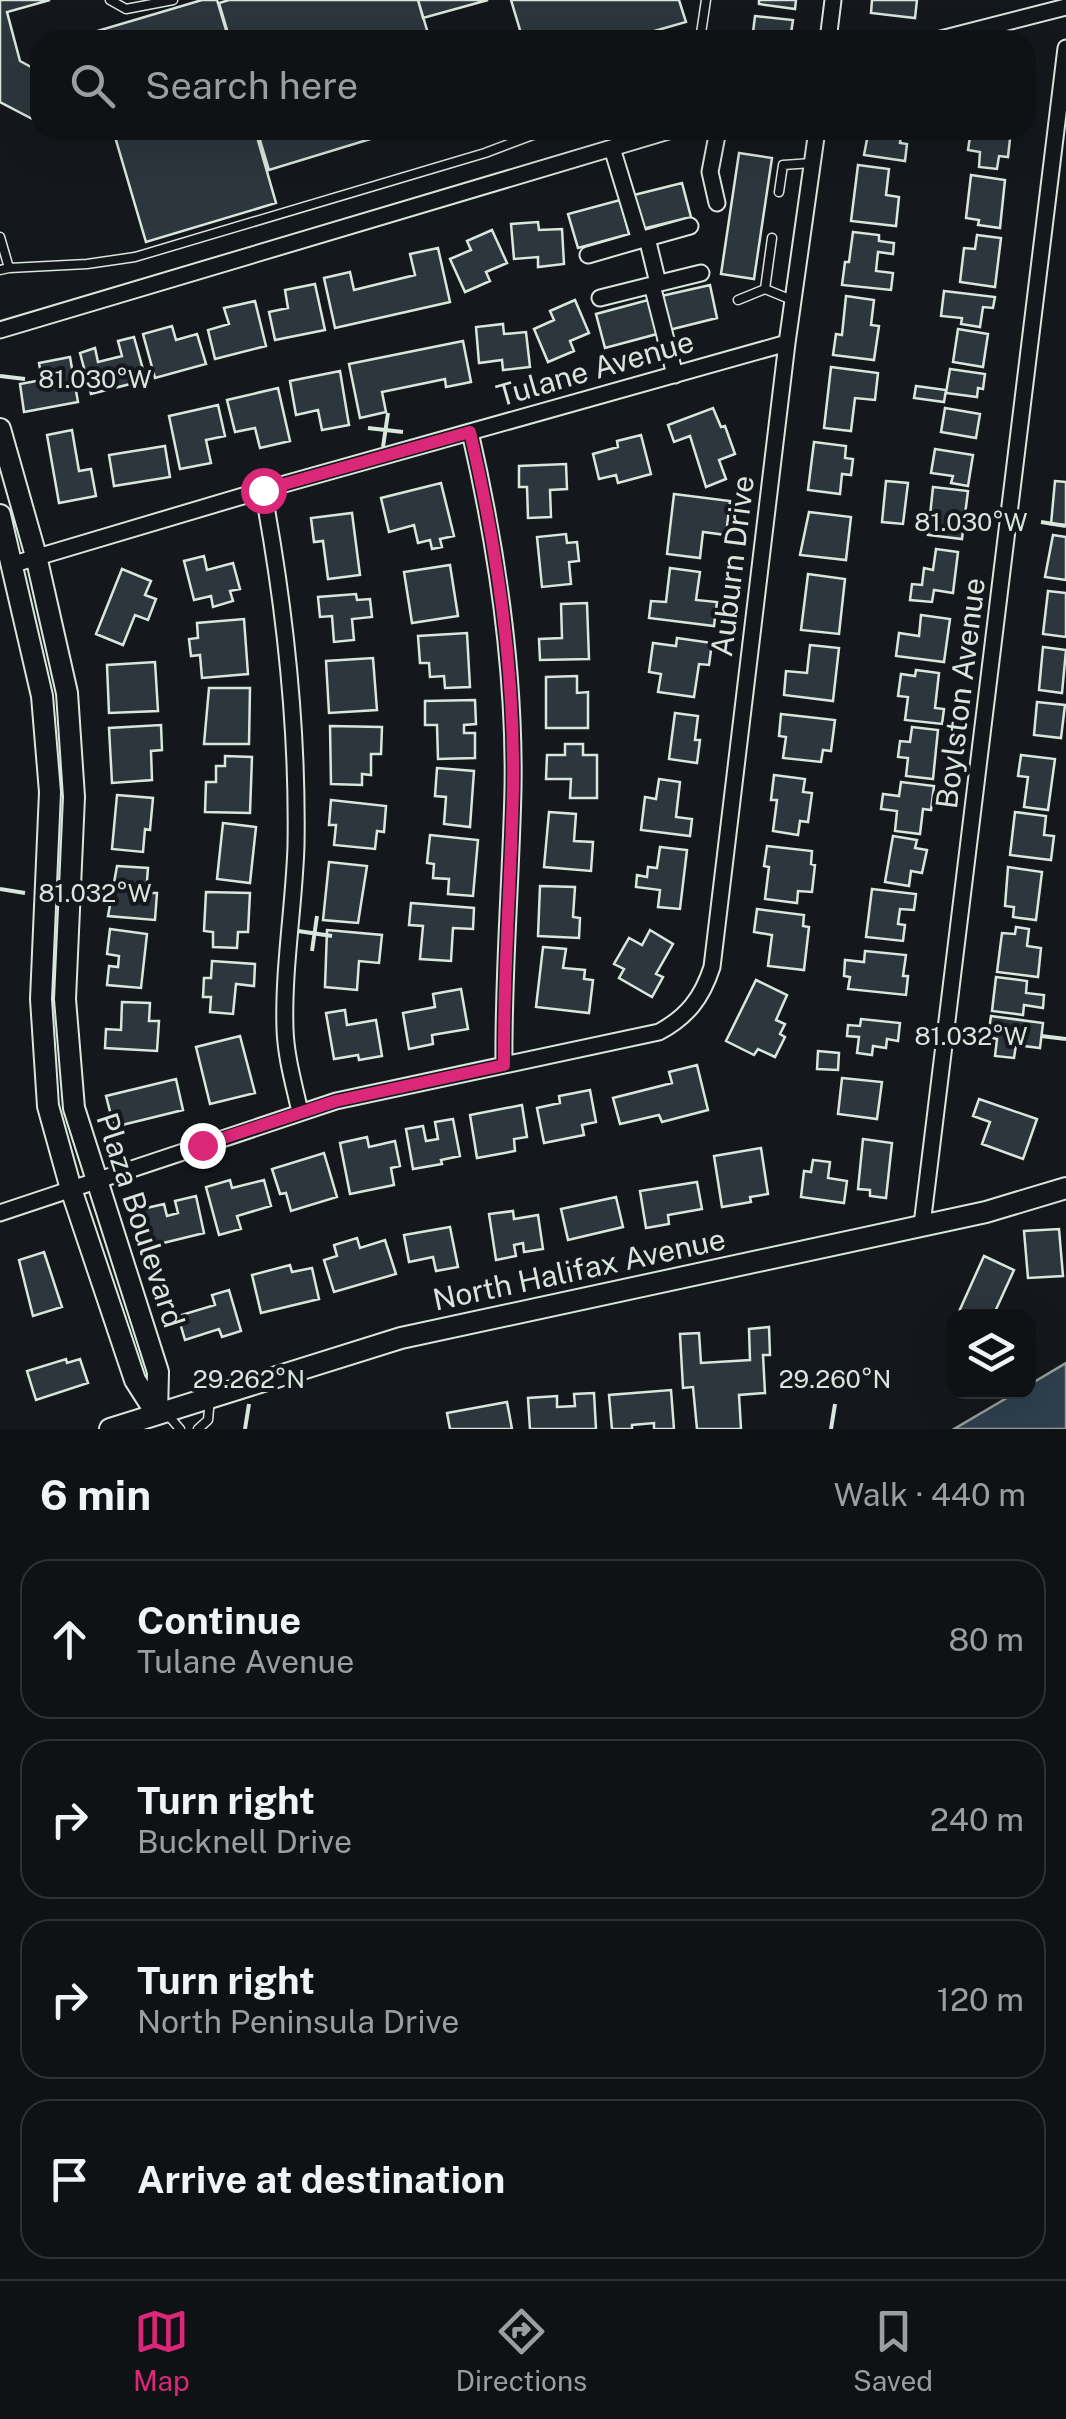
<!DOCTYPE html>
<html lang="en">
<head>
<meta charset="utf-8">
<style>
	:root { --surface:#0f1215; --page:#181b1e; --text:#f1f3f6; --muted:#9b9ea0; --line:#2f3234; --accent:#db2777 }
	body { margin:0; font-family:"Public Sans",sans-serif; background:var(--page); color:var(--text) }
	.controls { position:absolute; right:30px; bottom:30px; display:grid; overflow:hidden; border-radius:20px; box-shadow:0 10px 40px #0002 }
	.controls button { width:90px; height:90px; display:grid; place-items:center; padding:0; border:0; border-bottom:2px solid var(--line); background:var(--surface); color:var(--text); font:50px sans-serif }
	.stop { position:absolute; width:30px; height:30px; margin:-22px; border:8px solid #db2777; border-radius:50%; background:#fff }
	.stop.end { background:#db2777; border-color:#fff; box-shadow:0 2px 10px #0008 }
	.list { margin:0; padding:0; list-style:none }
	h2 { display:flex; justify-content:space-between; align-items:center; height:130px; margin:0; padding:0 40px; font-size:42px }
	h2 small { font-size:32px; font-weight:400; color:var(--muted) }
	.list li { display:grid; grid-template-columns:65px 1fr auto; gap:30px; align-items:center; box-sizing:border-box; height:160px; margin:0 20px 20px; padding:0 20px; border:2px solid var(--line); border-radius:30px }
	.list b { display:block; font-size:38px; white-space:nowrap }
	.list p { margin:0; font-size:32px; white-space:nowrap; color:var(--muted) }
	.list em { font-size:32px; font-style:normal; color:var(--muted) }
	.icon { flex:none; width:55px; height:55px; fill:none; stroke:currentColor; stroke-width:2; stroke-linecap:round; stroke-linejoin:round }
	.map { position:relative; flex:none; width:1066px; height:1429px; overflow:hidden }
	.search { position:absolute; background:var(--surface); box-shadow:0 10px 40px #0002; left:30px; right:30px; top:30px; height:110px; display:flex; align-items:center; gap:25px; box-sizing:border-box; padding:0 35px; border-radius:30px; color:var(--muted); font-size:38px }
	.sheet { height:850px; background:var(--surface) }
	nav { display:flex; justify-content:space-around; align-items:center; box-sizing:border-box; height:140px; border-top:2px solid var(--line); background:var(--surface); font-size:28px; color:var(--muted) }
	nav a { display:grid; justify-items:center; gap:5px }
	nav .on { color:var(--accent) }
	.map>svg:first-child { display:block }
	.water { fill:#2f3f4d; stroke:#939e99; stroke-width:2.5 }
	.building { fill:#2c363c; stroke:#d8e6dc; stroke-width:2.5 }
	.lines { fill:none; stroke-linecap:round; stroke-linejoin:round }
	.service-casing { stroke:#d8e6dc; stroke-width:11 }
	.minor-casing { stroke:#d8e6dc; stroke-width:19 }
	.tertiary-casing { stroke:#d8e6dc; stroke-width:24 }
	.service { stroke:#14181c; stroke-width:8 }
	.minor { stroke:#14181c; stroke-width:15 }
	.tertiary { stroke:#14181c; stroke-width:20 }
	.route { stroke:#db2777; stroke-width:12 }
	.ticks { fill:none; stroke:#d8e6dc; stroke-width:4 }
	.labels { text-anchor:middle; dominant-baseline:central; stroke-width:8; stroke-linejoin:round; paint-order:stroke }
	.street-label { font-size:30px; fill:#d8e6dc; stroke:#14181c }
	.ticks-label { font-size:25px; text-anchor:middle; fill:#d8e6dc; stroke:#14181c; stroke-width:8; stroke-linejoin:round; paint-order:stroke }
</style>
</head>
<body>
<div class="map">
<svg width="1066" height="1429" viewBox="0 0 1066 1429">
	<rect width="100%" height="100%" fill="#14181c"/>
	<!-- water -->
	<path class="water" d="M1066,1363V1429H954L1017,1392H1028L1029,1385Z"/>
	<!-- building -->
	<path class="building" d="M0,0H50L7,12L20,61L40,72V123L0,102Z
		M202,0H217L229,40H89L87,34Z
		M229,0H418L430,40H230L219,3Z
		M418,0H488L423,18Z
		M511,0H679L686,22L623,40H523Z
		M759,0H796L795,9L759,4Z
		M872,0H917L915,18L871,13Z
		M755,16L793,20L790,40H752Z
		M113,130H255L276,203L146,242Z
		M257,130H400L269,170Z
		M873,130H902L900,143L907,144L905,161L864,155L868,134H873Z
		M971,130H1011L1008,157L999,156L997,169L979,167L980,152L968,150Z
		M739,153L772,158L754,279L721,274Z
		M858,165L889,169L886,195L899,197L896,226L851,221Z
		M971,175L1005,180L1000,228L978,225L979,220L966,218Z
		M682,183L691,217L638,230L630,196Z
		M620,200L629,234L578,248L568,214Z
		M538,222L539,230L562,229L564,264L538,267V257L514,259L511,224Z
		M492,230L507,263L486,272L490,281L465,292L450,259L471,250L467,241Z
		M853,232L879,235V241L894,243L893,254L878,252L876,271L893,273L891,290L842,285L845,262H849Z
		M977,235L1001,238L995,287L960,282L964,248L975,249Z
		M438,248L450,302L335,328L324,278L350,272L354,290L415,275L410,254Z
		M315,284L325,330L275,340L269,312L288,308L285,290Z
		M710,285L717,318L665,331L657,297Z
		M944,291L995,297L993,308L983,307L980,327L961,324L962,318L941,316Z
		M846,296L874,300L871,325L879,326L874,360L833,355L836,334L842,335Z
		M575,300L589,333L570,341L574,351L548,362L534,329L554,320L550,311Z
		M648,300L657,334L605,348L596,314Z
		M255,301L266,346L215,359L208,330L229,324L224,308Z
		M503,324L504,334L526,332L530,367L503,370L502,360L479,363L476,327Z
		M172,326L176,340L197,334L206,364L155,378L143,334Z
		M958,329L988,334L983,367L953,362Z
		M134,337L146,380L91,394L80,353L95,348L98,362L122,356L118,341Z
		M463,341L471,382L446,387L445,379L382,392L386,412L360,418L349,364Z
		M70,357L78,402L24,412L20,384L42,380L39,363Z
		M831,367L878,373L875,400L855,398L851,431L824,428Z
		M950,369L985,374L983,389L978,388L977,397L946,393Z
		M340,371L349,425L322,430L318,410L296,415L290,381Z
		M916,386L946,390L944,402L914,398Z
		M278,388L290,441L260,448L255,428L235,432L227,400Z
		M218,405L225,436L206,440L211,463L180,469L169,416Z
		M713,408L721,427L725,426L735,454L719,460L726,479L706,487L690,436L674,442L668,425Z
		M945,408L980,414L976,438L941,432Z
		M72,430L79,471L91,469L96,496L59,503L47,435Z
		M641,435L651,474L618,483L616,475L599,479L593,454L618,447L617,441Z
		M814,442L846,446L845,458L853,459L851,475L842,474L840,494L808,490Z
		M165,446L170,477L114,486L109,455Z
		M935,449L973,455L968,486L951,483L953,476L931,473Z
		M566,464L567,489L550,490L551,517L528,518L527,487H519V466Z
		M886,481L908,483L903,524L882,522Z
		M1055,481L1066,482V525L1051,524Z
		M441,483L454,536L440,539L442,547L432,549L430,540L418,543L414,525L389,532L381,498Z
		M933,487L968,491L962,539L928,535Z
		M674,494L730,501L726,535L703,532L700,558L667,554Z
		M809,512L851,517L846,560L800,555Z
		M352,513L360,575L328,579L323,541L314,542L311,518Z
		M566,534L567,543L577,542L579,561L569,562L571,584L542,587L537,537Z
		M1053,535L1066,537V580L1045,577Z
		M936,549L958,552L953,593L934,590L932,602L910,600L912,584L922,585L924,568L933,570Z
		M204,556L207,570L233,563L240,589L230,591L233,601L213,607L211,596L194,600L184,561Z
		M450,565L458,616L412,623L404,572Z
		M670,568L700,572L696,600L717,602L714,626L649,618L651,601L666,602Z
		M122,569L151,581L145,595L156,599L148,620L135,615L123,645L96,634Z
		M808,574L845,579L839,634L801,630Z
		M1048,591L1066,593V637L1043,634Z
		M356,594L357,600L370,599L372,617L352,619L354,640L334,642L332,616L320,617L318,597Z
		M587,603L589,659L540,660L539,639L562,638L561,604Z
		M921,615L950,619L944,662L896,656L899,633L919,636Z
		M244,619L248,674L202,678L200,655L191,656L189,639L198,638L197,623Z
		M467,633L470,687L445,688L444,676L430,677L429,663H420L418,636Z
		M677,638L712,643L709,665L699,664L694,697L658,692L661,674L649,672L653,643L676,646Z
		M810,645L839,648L833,701L784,695L786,671L807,673Z
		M1043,647L1066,650L1062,693L1039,690Z
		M373,658L377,710L329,713L326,661Z
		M155,662L158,711L109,713L107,665Z
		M916,670L939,673L935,708L944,709L942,724L905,720L908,697L898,696L901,674L915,676Z
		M577,676V693L588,692V728H546V677Z
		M209,688H250L249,744H204Z
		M475,700L476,724L464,725V733H475V758L438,759L437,725H425V701Z
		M1037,702L1065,705L1061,738L1034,735Z
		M675,713L698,716L695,740H700L697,763L669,759Z
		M781,714L835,720L831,751L823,750L821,762L783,758L786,737L779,736Z
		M161,725L162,750L151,751L152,780L112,783L109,728Z
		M330,726L382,727L381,754H371V775L362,774V785L331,784Z
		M912,727L938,730L933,779L906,776L908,758L898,757L900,741L910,742Z
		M565,744H583V755H597V798H570L571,779H546L547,755H565Z
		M1021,755L1055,759L1048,810L1024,807L1028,777L1018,776Z
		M225,756L252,757L250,813L205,812L206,782H216V766H225Z
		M437,768L474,771L470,827L444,824L446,797L435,796Z
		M774,775L805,779L803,792L812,793L808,822L800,821L798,835L773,831L777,800H771Z
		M659,779L680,782L676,817L692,819L690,836L641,830L645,797L656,799Z
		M901,782L934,786L931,810L923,809L920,834L895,831L897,811L881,809L883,794L899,796Z
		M117,795L153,798L150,830L145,829L143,852L112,849Z
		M331,800L386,806L384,832L377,831L375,849L334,845L336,825H329Z
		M549,812L576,814L574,841L593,842L591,871L544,867Z
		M1015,812L1046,816L1044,835L1054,836L1051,860L1010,855Z
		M223,823L256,827L250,883L217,879Z
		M430,835L478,840L473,896L448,894L449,879L433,878L434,864L427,863Z
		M893,836L917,840L915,848L927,850L922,873L911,871L909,886L885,882Z
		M767,846L812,851L811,864L815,865L812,892L798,891L797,903L765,899L769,867L764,866Z
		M660,847L687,850L680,909L658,907L660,890L636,887L637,875L647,877L648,867L657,868Z
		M329,862L367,866L358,923L323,920Z
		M117,866L148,868L146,893H157L155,920L108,916Z
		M1008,867L1042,872L1036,920L1013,917L1014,907L1005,906Z
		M540,886L575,887L573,917L580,918L579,938L538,936Z
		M872,889L916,894L914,910L900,909L898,924L905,925L903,941L866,937Z
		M206,892L250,893L248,932H238L237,948L213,947V932L204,931Z
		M411,903L474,908L473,929L453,928L451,961L420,959L423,926L409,925Z
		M757,909L804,915L803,926L809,927L804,970L768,966L772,935L754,932Z
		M1016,927L1029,929L1027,946L1041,948L1038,977L997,972L1002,933L1015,934Z
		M110,929L147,934L141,988L107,985L109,966L118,967L119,956L107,954Z
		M327,930L382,935L379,963L359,961L357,990L325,987Z
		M650,930L673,944L656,974L663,977L652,997L619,978L624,969L614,964L629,938L642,945Z
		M543,947L566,949L563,968L585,970L584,979L593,980L589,1013L536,1007Z
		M865,951L906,955L903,976H908L906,995L848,989L850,977L844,976L845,960L864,962Z
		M212,961L255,964L254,986L236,984L233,1014L210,1012L211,997H203L204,978H211Z
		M996,977L1027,981L1026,993L1044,995L1043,1008L1024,1005L1023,1015L992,1011Z
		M756,980L787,995L776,1020L785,1024L780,1034L785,1037L775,1057L758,1049L754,1055L726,1041Z
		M461,989L468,1029L432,1035L433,1044L409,1049L403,1013L435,1007L433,994Z
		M122,1002L150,1003L149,1021H159L157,1051L105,1048L106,1029L121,1030Z
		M345,1010L347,1025L376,1020L382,1056L359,1060L358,1055L334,1059L326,1013Z
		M991,1016L1043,1023L1040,1048L1016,1045L1014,1058L995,1056L997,1039L988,1037Z
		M861,1019L900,1023L898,1041L887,1039L886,1048L873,1046L872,1055L857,1053L859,1037L847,1036L848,1025L860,1026Z
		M240,1036L255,1093L210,1104L196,1047Z
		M818,1051L839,1053L838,1070L817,1069Z
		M697,1065L708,1110L662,1122L659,1115L620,1124L613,1098L672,1083L669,1072Z
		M842,1078L882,1082L877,1119L838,1114Z
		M176,1079L183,1110L114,1127L106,1096Z
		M590,1090L596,1122L582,1125L584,1135L544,1143L537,1108L560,1103L559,1096Z
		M979,1099L1037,1119L1023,1159L982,1144L990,1122L973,1116Z
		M522,1105L527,1137L514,1139L515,1151L477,1158L470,1115Z
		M453,1119L460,1156L441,1160L442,1164L413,1169L406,1129L423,1126L426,1141L438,1139L435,1122Z
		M367,1137L369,1147L395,1141L400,1166L391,1168L394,1185L350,1194L340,1143Z
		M863,1139L892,1143L886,1198L870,1196V1190L858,1189Z
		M761,1148L768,1194L750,1197L751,1202L722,1207L714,1156Z
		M324,1153L337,1197L291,1211L286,1193L280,1194L272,1169Z
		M813,1160L830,1162L828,1178L847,1181L844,1203L801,1197L804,1171L811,1172Z
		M230,1180L232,1188L264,1180L271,1206L237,1216L241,1229L219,1235L206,1187Z
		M697,1182L702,1209L668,1215L669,1224L646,1228L640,1191Z
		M196,1196L204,1233L151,1246L142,1209L164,1204L167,1216L178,1213L175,1201Z
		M616,1197L623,1227L568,1240L561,1209Z
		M513,1211L514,1219L538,1215L543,1249L524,1252L523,1243L514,1245L516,1256L496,1260L489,1214Z
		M450,1227L458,1267L436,1271L433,1257L409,1262L404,1235Z
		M1059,1229L1063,1276L1028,1278L1024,1231Z
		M357,1238L360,1248L385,1240L396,1274L334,1292L324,1260L337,1256L334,1245Z
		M44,1252L62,1307L33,1316L19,1260Z
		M984,1256L1014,1270L993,1316H957Z
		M290,1265L292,1272L312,1268L319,1299L261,1313L252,1275Z
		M229,1290L241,1331L222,1337L219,1329L185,1340L178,1316L215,1305L212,1295Z
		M769,1327L770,1355H763L765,1393L739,1395L741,1429H697L693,1387L683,1388L680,1334L699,1333L701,1363L750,1360L749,1329Z
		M66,1359L67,1363L80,1359L88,1383L36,1400L27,1371Z
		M671,1390L674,1429H654V1423L632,1425V1429H612L609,1395Z
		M594,1393L596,1429H530L528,1398L557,1396V1407L575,1406L574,1394Z
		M507,1402L512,1429H450L447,1413Z"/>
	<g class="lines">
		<!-- service casing -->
		<g class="service-casing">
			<path id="service" d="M110,0L126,9L173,0
				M700,40L706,0
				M779,192L783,165L812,163
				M0,237L9,268L0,270
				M772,238L765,289L792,300
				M9,268L87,264L135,257L485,153L546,130
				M738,300L765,289
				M167,1414L180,1429
				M198,1429L208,1420L210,1398"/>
		</g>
		<!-- minor casing -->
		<g class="minor-casing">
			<path id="minor" d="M828,40L833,0
				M937,40L1066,7
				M717,203L710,172L718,130
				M647,238L658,283
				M640,240L690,226
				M588,255L640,240L612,148
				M652,285L701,273
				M600,298L652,285L675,375
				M0,330L672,130
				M470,432C497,549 515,669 513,789C511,881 503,973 504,1065
				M263,490C285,608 298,726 296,846C294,907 283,969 285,1029C286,1058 294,1084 300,1112
				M14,564L263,490L787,343
				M0,1213L336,1101L659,1032C687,1017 702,998 712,967L787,343L817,130
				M922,1225L1066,48"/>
		</g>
		<!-- tertiary casing -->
		<g class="tertiary-casing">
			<path id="tertiary" d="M0,429L36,556L67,693L74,797L65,999L74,1108L158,1372L157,1413
				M0,515L42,696L50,792L41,999L48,1106L71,1189L135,1380L156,1413
				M110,1429L401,1338L986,1212L1066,1188"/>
		</g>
		<!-- service -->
		<use href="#service" class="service"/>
		<!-- minor -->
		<use href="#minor" class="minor"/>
		<!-- tertiary -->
		<use href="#tertiary" class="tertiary"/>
	</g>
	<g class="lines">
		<!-- route -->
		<path class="route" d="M202,1145L336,1101L504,1065C503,972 511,881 513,789C515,669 497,548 470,432L263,490"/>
	</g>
	<!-- ticks -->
	<path class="ticks" d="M0,376L25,379M368,428L403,432M383,447L388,413M1041,522L1066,526M0,889L25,893M298,931L332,936M312,951L317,916M1041,1036L1066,1039M245,1429L249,1404M831,1429L835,1404"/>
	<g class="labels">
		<!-- street labels -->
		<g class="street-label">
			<text transform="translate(595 368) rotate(-16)">Tulane Avenue</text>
			<text transform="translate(732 566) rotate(-83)">Auburn Drive</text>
			<text transform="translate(960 693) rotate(-83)">Boylston Avenue</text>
			<text transform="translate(141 1220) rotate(72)">Plaza Boulevard</text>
			<text transform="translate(579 1269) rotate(-12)">North Halifax Avenue</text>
		</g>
	</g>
	<g class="ticks-label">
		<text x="95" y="388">81.030°W</text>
		<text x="971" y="531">81.030°W</text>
		<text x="95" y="902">81.032°W</text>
		<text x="971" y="1045">81.032°W</text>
		<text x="249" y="1388">29.262°N</text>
		<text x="835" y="1388">29.260°N</text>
	</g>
</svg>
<div class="controls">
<button><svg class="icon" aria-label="layers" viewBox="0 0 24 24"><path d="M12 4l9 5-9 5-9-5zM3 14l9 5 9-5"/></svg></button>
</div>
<div class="stop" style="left:263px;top:490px"></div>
<div class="stop end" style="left:202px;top:1145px"></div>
<div class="search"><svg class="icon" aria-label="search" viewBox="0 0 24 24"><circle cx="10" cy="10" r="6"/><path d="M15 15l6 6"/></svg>Search here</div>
</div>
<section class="sheet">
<h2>6 min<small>Walk · 440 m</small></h2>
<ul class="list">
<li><svg class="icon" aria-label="ahead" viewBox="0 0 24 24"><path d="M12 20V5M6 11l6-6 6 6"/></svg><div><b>Continue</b><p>Tulane Avenue</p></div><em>80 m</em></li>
<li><svg class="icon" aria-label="right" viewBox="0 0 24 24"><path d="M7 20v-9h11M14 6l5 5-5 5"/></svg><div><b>Turn right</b><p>Bucknell Drive</p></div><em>240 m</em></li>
<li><svg class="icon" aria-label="right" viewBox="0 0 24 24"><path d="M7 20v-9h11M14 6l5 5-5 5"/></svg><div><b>Turn right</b><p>North Peninsula Drive</p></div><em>120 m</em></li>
<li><svg class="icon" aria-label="arrive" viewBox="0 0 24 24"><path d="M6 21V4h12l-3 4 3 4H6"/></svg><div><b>Arrive at destination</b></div></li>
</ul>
</section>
<nav>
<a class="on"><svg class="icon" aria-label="map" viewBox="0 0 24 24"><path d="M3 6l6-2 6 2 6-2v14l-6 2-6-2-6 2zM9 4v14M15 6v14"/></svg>Map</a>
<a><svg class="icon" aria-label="directions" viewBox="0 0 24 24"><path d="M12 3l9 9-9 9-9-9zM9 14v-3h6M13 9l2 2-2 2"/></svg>Directions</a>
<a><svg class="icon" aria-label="saved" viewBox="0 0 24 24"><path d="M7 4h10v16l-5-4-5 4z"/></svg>Saved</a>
</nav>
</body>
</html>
